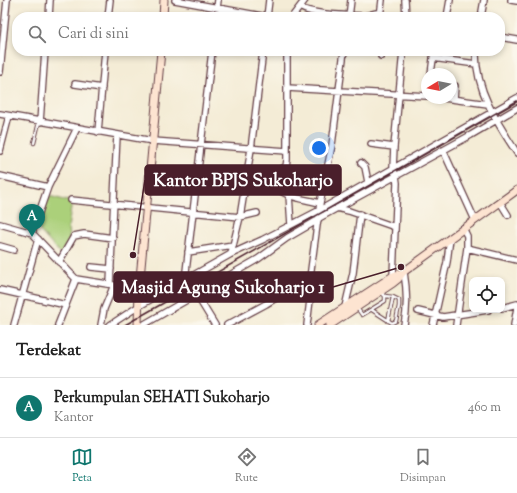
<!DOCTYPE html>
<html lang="id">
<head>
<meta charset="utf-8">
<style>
	:root { --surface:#fff; --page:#f2f2f2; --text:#222; --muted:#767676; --line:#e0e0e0; --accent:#0f766e }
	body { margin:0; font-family:"Sorts Mill Goudy",serif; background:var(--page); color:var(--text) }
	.controls { position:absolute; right:12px; bottom:12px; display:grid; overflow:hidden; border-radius:8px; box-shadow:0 2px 6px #0003 }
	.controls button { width:36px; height:36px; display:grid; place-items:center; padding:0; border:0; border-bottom:1px solid var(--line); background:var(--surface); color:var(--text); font:20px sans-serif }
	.compass { position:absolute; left:421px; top:68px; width:36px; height:36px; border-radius:50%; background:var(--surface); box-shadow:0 2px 6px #0003; rotate:260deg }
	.you { position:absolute; left:319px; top:148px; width:14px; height:14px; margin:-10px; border:3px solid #fff; border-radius:50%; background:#1a73e8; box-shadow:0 0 0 6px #1a73e833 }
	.badge { display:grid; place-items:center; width:26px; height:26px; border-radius:50%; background:var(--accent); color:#fff; font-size:13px; font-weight:700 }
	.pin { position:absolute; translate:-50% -33px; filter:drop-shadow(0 1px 2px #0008) }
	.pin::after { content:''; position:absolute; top:21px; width:14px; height:12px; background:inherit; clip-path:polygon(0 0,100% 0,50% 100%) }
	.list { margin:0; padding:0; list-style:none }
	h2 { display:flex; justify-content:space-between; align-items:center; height:52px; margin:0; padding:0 16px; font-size:17px }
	h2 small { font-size:13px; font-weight:400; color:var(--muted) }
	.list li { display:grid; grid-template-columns:26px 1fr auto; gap:12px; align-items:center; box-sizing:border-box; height:60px; padding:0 16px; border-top:1px solid var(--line) }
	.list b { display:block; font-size:15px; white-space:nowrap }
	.list p { margin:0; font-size:13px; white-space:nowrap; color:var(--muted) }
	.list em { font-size:13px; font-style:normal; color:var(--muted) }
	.icon { flex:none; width:22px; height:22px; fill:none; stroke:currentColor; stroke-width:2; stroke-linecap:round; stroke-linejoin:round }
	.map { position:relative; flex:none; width:517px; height:325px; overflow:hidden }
	.search { position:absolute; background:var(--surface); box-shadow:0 2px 6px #0003; left:12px; right:12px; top:12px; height:44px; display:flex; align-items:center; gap:10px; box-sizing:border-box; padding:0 14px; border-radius:16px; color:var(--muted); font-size:15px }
	.sheet { height:112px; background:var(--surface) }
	nav { display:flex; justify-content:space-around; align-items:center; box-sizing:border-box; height:56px; border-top:1px solid var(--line); background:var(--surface); font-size:11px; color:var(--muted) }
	nav a { display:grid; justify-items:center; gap:2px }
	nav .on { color:var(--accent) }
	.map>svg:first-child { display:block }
	.green { fill:#abd07a; stroke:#7a7852 }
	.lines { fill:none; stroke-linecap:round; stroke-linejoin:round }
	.lane-casing { stroke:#643e45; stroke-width:4.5 }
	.street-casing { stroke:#643e45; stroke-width:8 }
	.secondary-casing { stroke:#643e45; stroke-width:9 }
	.lane { stroke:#fff; stroke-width:2.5 }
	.street { stroke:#fff; stroke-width:5.5 }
	.secondary { stroke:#fde4d1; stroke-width:7 }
	.rail { stroke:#4a1f2b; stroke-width:1.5 }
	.leader { fill:none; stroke:#4a1f2b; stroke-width:1.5 }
	.callout-dot { fill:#4a1f2b; stroke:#fbf7ec; stroke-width:1.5 }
	.callout { fill:#4a1f2b; stroke:#4a1f2b; stroke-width:1.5 }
	.callout-label { font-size:18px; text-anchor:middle; font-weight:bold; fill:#fff }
</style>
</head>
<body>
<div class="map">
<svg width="517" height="325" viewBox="0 0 517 325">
	<rect width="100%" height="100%" fill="#fbf7ec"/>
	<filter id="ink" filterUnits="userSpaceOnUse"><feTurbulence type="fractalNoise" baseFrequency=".025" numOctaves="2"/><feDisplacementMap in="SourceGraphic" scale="8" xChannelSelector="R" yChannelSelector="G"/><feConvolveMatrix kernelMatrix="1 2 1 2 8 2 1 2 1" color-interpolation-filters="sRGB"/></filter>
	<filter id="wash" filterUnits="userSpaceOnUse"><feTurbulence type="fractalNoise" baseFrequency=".012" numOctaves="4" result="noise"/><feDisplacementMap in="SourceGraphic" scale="16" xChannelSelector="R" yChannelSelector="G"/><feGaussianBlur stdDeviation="0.9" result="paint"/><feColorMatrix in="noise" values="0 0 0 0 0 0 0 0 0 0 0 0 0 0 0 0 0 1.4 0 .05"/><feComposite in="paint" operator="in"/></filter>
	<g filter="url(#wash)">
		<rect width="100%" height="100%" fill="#f4ecd6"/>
		<!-- green -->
		<path class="green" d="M49,196L72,202L68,228L70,245L64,258L39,230Z"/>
	</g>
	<g filter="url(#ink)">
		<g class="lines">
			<!-- lane casing -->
			<g class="lane-casing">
				<path id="lane" d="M34,143L39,122
					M357,308L362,315L385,301V296L381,292
					M372,310L392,323L396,321L399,306V300L393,297L385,296
					M388,321L393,297"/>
			</g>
			<!-- street casing -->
			<g class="street-casing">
				<path id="street" d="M175,0L267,17
					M405,0L406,17
					M511,0L517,1
					M300,7C311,15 351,16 365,16C371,15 375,12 380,13
					M406,16L417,17
					M49,17L50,0
					M108,17L110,0
					M216,17L218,0
					M267,17L269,0
					M292,17L305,0
					M349,17L351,0
					M380,17L382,0
					M447,17L450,0
					M481,17L484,0
					M500,37L517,40
					M279,51L287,52
					M287,51V160L286,167L277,171L275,178V184C282,198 306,199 320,203
					M476,51C475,89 497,123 517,153
					M381,56L382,51
					M433,58L476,64
					M0,72L7,0
					M431,74L434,51
					M75,84L102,88
					M287,88L427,96
					M444,98L488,104
					M454,99L455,86
					M0,114L153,141L287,151
					M40,122L45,51
					M98,132L105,51
					M371,144L394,147
					M443,150L475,220
					M0,151L9,116
					M361,163L365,167L368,182
					M0,176L48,187
					M289,195L291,225
					M71,200L240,217L257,213
					M500,202L508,215
					M337,208L349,211L395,227
					M319,218L471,135L517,108
					M0,224L32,233L76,279L139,289
					M32,233L48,187L77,128
					M0,246L14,250
					M467,248L517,260
					M188,252L233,245
					M231,254L240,217L251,149L263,51
					M59,262L74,236L84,234L113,238
					M91,267L111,269
					M404,272C407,290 408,307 404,325
					M393,276L397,183L396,176L393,168L394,147L403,51
					M185,280L212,51
					M110,284L117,135
					M0,290L66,305
					M196,294L215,325
					M345,307L353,273L360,214
					M502,308L517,304
					M418,311L443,317L488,310
					M14,325L38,239
					M58,325L76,279
					M101,325L104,309L114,285
					M110,325L139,306L231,254L262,240L320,210L517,98
					M143,325L258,259L287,238L318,220
					M227,325L266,304L310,277
					M307,325L310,300V277L320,203L332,145L344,51
					M433,325L447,262L450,238
					M456,325L467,248V236L463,228
					M514,325L517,308"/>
			</g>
			<!-- secondary casing -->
			<g class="secondary-casing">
				<path id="secondary" d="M163,17L164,0
					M138,325L139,289L161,51
					M318,325L393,276L402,273L517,190
					M330,325L393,283L398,279L402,273"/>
			</g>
			<!-- lane -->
			<use href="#lane" class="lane"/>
			<!-- street -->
			<use href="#street" class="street"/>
			<!-- secondary -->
			<use href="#secondary" class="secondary"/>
			<!-- rail -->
			<path class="rail" d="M125,325L517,101"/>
		</g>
	</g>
	<!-- callouts -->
	<path class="leader" d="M133 255L145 180M401 267L333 287"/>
	<g class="callout-dot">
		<circle cx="133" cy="255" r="4"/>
		<circle cx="401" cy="267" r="4"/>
	</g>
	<g class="callout">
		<rect x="145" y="165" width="196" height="30" rx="4"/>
		<rect x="114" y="272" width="219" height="30" rx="4"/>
	</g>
	<g class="callout-label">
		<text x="243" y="186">Kantor BPJS Sukoharjo</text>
		<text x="223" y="293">Masjid Agung Sukoharjo 1</text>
	</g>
</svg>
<div class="controls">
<button><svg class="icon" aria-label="locate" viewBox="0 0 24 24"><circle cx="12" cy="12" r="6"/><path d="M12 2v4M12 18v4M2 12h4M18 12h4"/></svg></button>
</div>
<svg class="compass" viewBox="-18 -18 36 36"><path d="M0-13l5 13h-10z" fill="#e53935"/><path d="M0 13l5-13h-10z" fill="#767676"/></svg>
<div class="you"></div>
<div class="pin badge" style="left:32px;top:237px">A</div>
<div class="search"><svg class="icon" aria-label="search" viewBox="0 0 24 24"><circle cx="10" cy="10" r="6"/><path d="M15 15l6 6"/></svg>Cari di sini</div>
</div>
<section class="sheet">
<h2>Terdekat<small></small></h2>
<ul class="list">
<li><span class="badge">A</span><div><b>Perkumpulan SEHATI Sukoharjo</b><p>Kantor</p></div><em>460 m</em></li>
</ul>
</section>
<nav>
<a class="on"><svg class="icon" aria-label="map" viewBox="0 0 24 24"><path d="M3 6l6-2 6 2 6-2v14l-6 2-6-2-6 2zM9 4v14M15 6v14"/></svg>Peta</a>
<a><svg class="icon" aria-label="directions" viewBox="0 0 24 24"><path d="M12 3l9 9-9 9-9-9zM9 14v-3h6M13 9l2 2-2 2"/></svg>Rute</a>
<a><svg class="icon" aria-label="saved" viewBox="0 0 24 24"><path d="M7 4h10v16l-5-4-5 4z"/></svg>Disimpan</a>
</nav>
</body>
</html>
